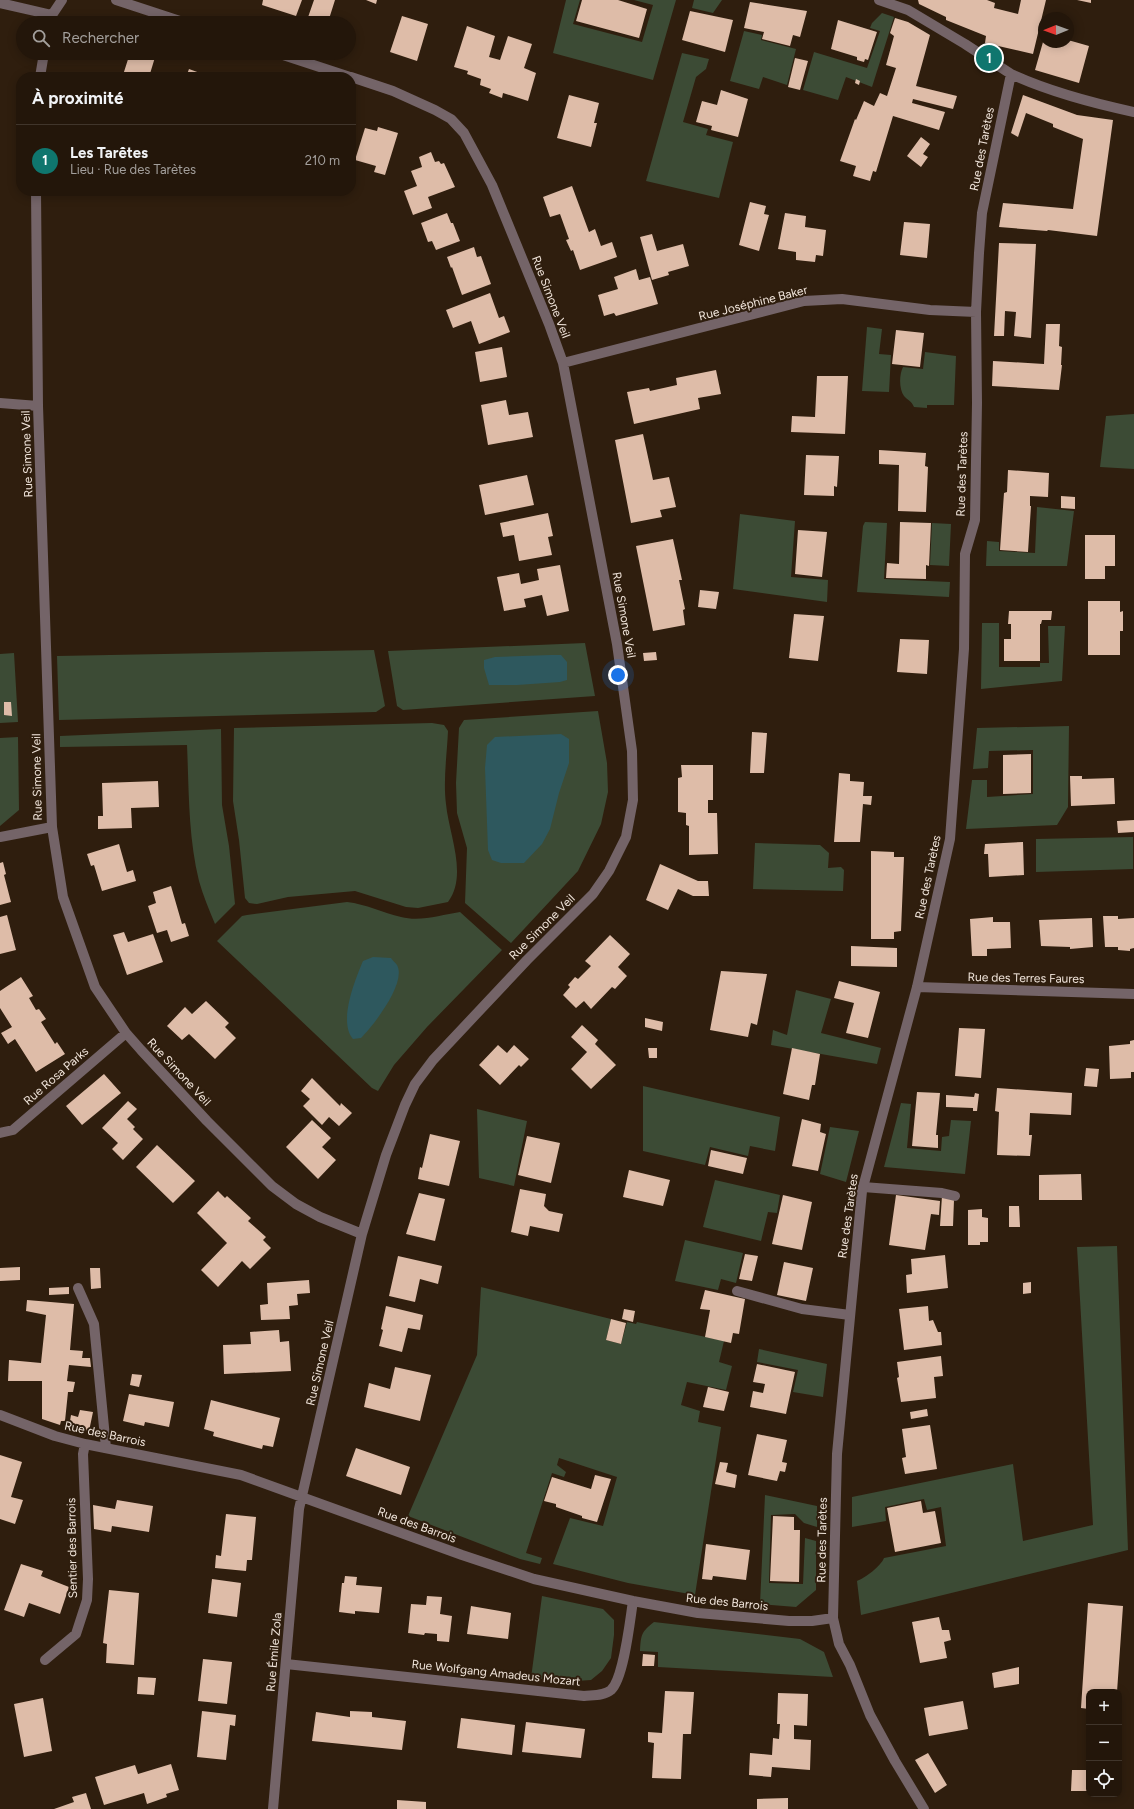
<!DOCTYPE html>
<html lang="fr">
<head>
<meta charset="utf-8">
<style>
	:root { --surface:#23160a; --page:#2b1f13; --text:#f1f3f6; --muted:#a39f9c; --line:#40352b; --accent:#0f766e }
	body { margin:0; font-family:Figtree,sans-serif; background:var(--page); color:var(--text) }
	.controls { position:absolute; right:12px; bottom:12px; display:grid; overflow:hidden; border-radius:8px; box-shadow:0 2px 10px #0003 }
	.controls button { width:36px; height:36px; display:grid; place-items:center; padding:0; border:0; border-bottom:1px solid var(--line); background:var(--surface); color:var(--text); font:20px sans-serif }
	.compass { position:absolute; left:1038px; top:12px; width:36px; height:36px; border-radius:50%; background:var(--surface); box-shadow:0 2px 10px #0003; rotate:269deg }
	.you { position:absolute; left:618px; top:675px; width:14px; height:14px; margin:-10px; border:3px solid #fff; border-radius:50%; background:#1a73e8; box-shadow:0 0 0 6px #1a73e833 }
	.badge { display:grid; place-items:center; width:26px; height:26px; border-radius:50%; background:var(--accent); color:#fff; font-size:13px; font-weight:700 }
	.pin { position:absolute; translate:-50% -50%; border:2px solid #fff; box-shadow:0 1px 4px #0006 }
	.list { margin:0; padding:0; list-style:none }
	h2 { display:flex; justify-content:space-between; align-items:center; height:52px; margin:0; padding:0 16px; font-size:17px }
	h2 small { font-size:13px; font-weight:400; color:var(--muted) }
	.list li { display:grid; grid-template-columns:26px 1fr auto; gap:12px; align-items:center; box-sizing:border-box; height:72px; padding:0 16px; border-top:1px solid var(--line) }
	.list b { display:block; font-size:15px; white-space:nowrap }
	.list p { margin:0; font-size:13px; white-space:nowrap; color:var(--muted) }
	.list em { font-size:13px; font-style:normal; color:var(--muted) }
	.icon { flex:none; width:22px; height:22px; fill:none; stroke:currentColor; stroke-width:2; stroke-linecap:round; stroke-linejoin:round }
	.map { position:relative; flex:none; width:1134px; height:1809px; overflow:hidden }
	.search { position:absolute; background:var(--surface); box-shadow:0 2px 10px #0003; left:16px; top:16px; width:340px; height:44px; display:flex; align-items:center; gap:10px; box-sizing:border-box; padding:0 14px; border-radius:22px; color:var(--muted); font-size:15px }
	.panel { position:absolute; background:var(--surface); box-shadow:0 2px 10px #0003; left:16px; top:72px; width:340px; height:124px; border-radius:16px }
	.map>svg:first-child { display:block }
	.green { fill:#3c4b35 }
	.water { fill:#2e585e }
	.building { fill:#debca8 }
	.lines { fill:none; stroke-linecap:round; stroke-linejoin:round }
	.lane { stroke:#746468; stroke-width:10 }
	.street { stroke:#746468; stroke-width:10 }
	.labels { text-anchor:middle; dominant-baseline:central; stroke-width:4; stroke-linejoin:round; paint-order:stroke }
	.street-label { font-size:12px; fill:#f1e5db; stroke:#2f1e0e }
</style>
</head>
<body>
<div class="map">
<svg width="1134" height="1809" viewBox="0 0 1134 1809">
	<rect width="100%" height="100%" fill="#2f1e0e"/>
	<!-- green -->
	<path class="green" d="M566,0H580L573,24L642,42L653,5L634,0H676L653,80L553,53Z
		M694,0H722L713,13L692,8Z
		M882,13L894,17L872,87L846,77L838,100L803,90L814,52L867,68L880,31L870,28L872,23Z
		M744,31L762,35L761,40L796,49L787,85L763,77L759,89L730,81Z
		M682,53L709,59L706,69L696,77L683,122L708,129L706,135L733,142L719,198L646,181Z
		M867,327L882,329L879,354L891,355L889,392L862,391Z
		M925,352L956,356L954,405H927V408L914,407C911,400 908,401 904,396C899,389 899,375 903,367L923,369Z
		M1134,414V469L1100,467L1106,416Z
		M1037,507L1074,511L1067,566H986L987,541L999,542V551L1035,553Z
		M740,514L795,521L791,577L828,580L827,602L733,589Z
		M865,522L887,523L884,579L950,582L949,597L857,592L863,526Z
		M932,523L951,524L949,566L930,565Z
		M982,623H999V667H1040V663H1049L1048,626H1065L1062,681L981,689Z
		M585,643L595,696L403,710L397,706L388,651Z
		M374,650L385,706L376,712L59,720L57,656Z
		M14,653L18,722L0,723V654Z
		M598,711L607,763L608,792L601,824L578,871L511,943L465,903L467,848L457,813L456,783L459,728L464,720Z
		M432,723L444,725L448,731C447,754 443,781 446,804C449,835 468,875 448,902L418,908L406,907L355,891L288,897L257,904L249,903L245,898L239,840L233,801L234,728Z
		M1069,726L1068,807L1057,825L966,829L972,780H987V797L1033,794V750L989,751L988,768L973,769L977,728Z
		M221,729L222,805L229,846L235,904L215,924C209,910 203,895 199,881C188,836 189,790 187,745L60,747V736Z
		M18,737L19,810L0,826V738Z
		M1133,837V869L1036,872V839Z
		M755,843L820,845L829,853L828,868L841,867L844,870L843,891L753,889Z
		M347,902C366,904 383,913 401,917C420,922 441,915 460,912L502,950L427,1027L394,1065L378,1091L372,1088L217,941L242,916L247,915Z
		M796,990L831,999L821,1033L881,1048L877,1064L771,1045L773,1030L787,1035Z
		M643,1086L780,1117L775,1151L750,1146L748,1156L710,1147L705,1165L643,1151Z
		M901,1103L911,1104L907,1148L941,1151L942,1137L949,1136L951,1120L971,1121L965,1174L884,1167Z
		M477,1109L527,1121L514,1186L479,1178Z
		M830,1127L859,1131L846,1182L820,1174Z
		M715,1180L780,1195L777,1213L768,1212L761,1241L703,1227Z
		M685,1240L743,1253L736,1283L721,1279L718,1290L675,1281Z
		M1117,1246L1128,1550L861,1615L857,1581C865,1578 881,1566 884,1558L946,1546L941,1507L927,1510L924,1499L885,1507L886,1521L852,1527V1497L1013,1464L1023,1541L1093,1525L1077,1247Z
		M481,1287L611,1319L606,1340L621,1344L627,1322L636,1324L637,1322L724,1341L719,1362L732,1366L726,1390L687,1382L681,1405L700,1411L698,1422L721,1427L695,1595L628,1583L553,1564L570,1518L603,1526L617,1477L559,1458L557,1465L566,1472L564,1477L552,1473L526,1553L542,1558L540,1564L520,1559L408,1516L477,1355Z
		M759,1349L827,1364L823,1397L793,1392L798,1370L757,1362Z
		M765,1495L817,1506V1527L804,1523L795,1514L771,1515L769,1583L803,1584L805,1538L816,1541V1590L796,1607L760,1604Z
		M542,1596L603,1609L614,1620V1635L611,1658L602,1671L591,1680L576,1681L531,1678Z
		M654,1622L800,1639L824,1652L833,1677L658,1667V1652L640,1651C641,1635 641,1632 654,1622Z"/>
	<!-- water -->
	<path class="water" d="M551,655H561L567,662V680L560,682L517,685H489L484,668V660L495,657Z
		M561,734L569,739V763L559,793L550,829L542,844L524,863H501L492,860L488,850L485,768L487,745L495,737Z
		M373,957L391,958C392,960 395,962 397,965C407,983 373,1026 361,1038L353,1039C338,1022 355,980 363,961Z"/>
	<!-- building -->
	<path class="building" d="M263,0H302L296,16L262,5Z
		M314,0H335L329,19L341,23H306Z
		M366,0H377L376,4Z
		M582,0H618L647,9L639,38L576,21Z
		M918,0H987L995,3L994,8L1018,14L1021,0H1046L1033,54L985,43L986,36L946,20V17L919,4Z
		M1077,0H1091V3Z
		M750,2L807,11L800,37L793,35L790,46L762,39L764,32L744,28Z
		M690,11L733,20L725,52L682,40Z
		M402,16L428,24L417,61L390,52Z
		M895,18L908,22L930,35L916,86L957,96L953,109L913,99L912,103L945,112L939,130L893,116L876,172L873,171L870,181L853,176L856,166L840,161L855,119L856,120L864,101L874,106L880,93L887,96L896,68L886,65L894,36L890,33Z
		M838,20L877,32L868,60L865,59L864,62L857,60V57L831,49Z
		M467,26L495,36L489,57L500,60L508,36L532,44L524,68L536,73L528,101L503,93L502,98L489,93L491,89L480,85L481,79L467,74L468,71L454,67Z
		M1068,40L1089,46L1079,83L1035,70L1043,42H1068Z
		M130,53L156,54L149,77H110L112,72L123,75Z
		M795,58L808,61L800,90L788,87Z
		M189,69L200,73L199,77H186Z
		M856,79L860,81L859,85L855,83Z
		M721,90L748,99L738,137L711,130L712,126L696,122L702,101L717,105Z
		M569,95L599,103L594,123H597L591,147L557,138Z
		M1023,95L1077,115L1113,120L1097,236L1048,230L1047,231L999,227L1003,203L1073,209L1083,139L1053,127V124L1026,113L1018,137L1011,133Z
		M378,127L398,133L385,175L374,172L376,166L355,160L365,128L377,131Z
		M921,137L930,144L923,154L928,157L921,167L907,156Z
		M431,152L435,162L439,161L441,164L444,163L455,187L428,197L432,208L413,215L404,191L417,186L411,171L422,167L419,157Z
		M572,186L589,232L595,229L601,246L612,242L617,257L580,270L573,250L571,251L566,240L569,239L560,214L550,217L543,197Z
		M750,202L766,206L764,214L769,215L759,251L739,245Z
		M447,213L451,223H453L460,241L436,250L432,241L428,242L421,223Z
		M785,213L806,216L805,227L826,230L823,256L816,255L815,262L796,260V252L778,249Z
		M904,222L930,224L927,258L900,255Z
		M652,234L657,251L683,244L689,266L668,272L669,275L652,280L640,237Z
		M999,243L1036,244L1031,338L1014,336L1016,312L1005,311L1004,336H994Z
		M474,247L477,257L481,256L491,284L462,295L452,267L451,268L447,257Z
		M636,269L639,280L650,277L658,304L616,316L614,313L604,316L598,295L618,289L614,277Z
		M490,293L499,318L504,316L510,332L479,344L471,321L453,328L446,310Z
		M1046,324H1060L1059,346L1062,347L1061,365H1062L1059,390L992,386L993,361L1044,364Z
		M896,330L924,333L920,367L892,364Z
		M502,347L507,377L480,382L475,352Z
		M716,370L721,394L698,398L700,409L634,424L627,392L649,388L650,391L677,385L676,378Z
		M817,376H848L845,434L791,432L792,416L815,417Z
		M506,400L509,415L528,412L533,437L488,445L481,405Z
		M643,434L653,480L669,477L676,507L660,510L662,517L631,523L615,440Z
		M879,450L926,453L925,466L928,467L926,512L898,511L899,465L879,464Z
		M806,455L839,456L837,487L834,486V496L804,495Z
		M1008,470L1049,473L1048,497L1030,496V506H1031L1028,552L1000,550L1004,493L1007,492Z
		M527,475L534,505L485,515L479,485Z
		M1061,496L1075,497V509L1061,508Z
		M548,513L553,536L548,537L552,555L519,561L514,535L503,537L500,523Z
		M900,522L931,523L929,566L926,565V579L886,578L887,563L899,564Z
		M798,530L827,532L822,577L795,574Z
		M1085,535H1115V566H1105V579H1085Z
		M673,539L682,580H679L685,609L683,610L685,625L653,631L636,546Z
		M560,565L569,611L547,616L542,595L524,599L526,607L504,611L497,577L519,573L521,584L539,580L537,569Z
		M700,590L719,592L716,609L698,607Z
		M1088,601H1120V612L1123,611V631H1120V655H1088Z
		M1009,611H1052L1051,620H1042L1041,624H1040V661H1004V639H1011V624H1008Z
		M794,614L824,616L818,661L789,658Z
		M900,639L929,640L927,674L897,672Z
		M656,652L657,660L644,661L643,653Z
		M4,702H11L12,716L4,715Z
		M752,732L767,733L764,773H750Z
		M1031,754V793L1003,794V755Z
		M681,765H713V800H708V813H717L718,854L689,855V826L686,825V813L678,812V778L682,777Z
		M839,773L850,774V781L864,782L863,796H872L871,805L863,804L860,842H834Z
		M1070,776H1082V779L1114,778L1115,804L1071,806Z
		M158,781L159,807L131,808L132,828L98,829V816H103L102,783Z
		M1134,820V832L1118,833L1117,821Z
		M1023,842L1024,875L989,877L988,854H984L985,844Z
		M119,844L127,872L133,870L136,881L102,891L94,865L91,866L87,854Z
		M871,851L894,852V857H904L901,931L894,932V939H871Z
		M3,862L6,874L4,875L11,902L0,905V863Z
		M660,864L698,881H708L709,896H693L678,889L668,910L646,900Z
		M171,886L182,924L185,923L189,936L171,942L167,930L157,933L148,906L156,903L153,892Z
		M7,915L16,950L0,954V917Z
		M1103,916H1118V919L1134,918V948L1130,949V951L1118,950V947H1105Z
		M993,917V922H1010L1011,948L987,949V956H972L970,919Z
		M1092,918L1093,947L1070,949V947L1041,946L1039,920Z
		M124,932L128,942L153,934L163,962L127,975L113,935Z
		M610,935L630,954L618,967L627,976L615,989L612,987L591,1009L584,1001L576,1008L563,995L570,987L568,985L575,977L578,979L591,966L585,961Z
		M851,946L897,948V967L851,966Z
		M721,971L767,974L757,1025L751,1023L748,1037L710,1030Z
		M21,977L33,996L29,998L36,1010L39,1009L46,1019L41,1022L55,1044L57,1042L65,1054L36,1072L15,1039L8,1044L1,1033L12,1027L0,1008V991Z
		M839,981L880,992L868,1038L846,1033L854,1003L834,998Z
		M206,1001L229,1023L225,1027L236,1038L215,1059L189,1034L182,1040L167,1026L185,1007L192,1014Z
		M645,1018L663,1022L662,1031L645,1027Z
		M582,1025L598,1040L595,1044L616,1065L591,1089L571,1069L587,1052L571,1037Z
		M959,1028L985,1029L981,1078L955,1076Z
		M1134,1040V1072H1131V1078L1110,1079L1109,1046L1130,1044V1041Z
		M498,1045L507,1053L514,1045L529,1059L521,1067L519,1065L500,1085L479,1065Z
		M648,1048H657V1058H649Z
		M792,1048L820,1054L815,1085H812L809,1100L783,1094Z
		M1086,1068L1099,1069L1097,1087L1084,1086Z
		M104,1074L121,1093L82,1125L66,1106Z
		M312,1078L340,1106L341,1103L352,1113L339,1126L329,1117L322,1125L303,1106L310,1099L301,1091Z
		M997,1088L1072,1093L1071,1115L1030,1113L1029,1135H1032L1030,1156L997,1155L999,1112L995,1111Z
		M917,1092L940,1093L936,1135H938V1148L912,1146Z
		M975,1093L979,1094L977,1111H973V1108L946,1107V1095L974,1097Z
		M128,1101L137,1109L127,1119L135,1127L133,1129L143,1139L123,1160L112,1149L118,1143L102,1128Z
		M802,1119L821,1124L820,1132L826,1134L818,1171L792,1166Z
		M312,1120L331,1138L322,1147L336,1160L318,1179L286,1147Z
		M430,1134L460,1141L449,1186L418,1179L420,1167L422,1168Z
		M527,1136L560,1143L551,1183L518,1175Z
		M157,1145L195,1181L173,1203L136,1167Z
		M711,1150L747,1158L743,1174L708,1166Z
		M629,1170L670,1180L663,1206L623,1197Z
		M1081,1174L1082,1200H1039V1175Z
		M520,1189L546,1194L544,1206L549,1211L563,1214L559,1232L530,1226L528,1236L511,1232Z
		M218,1191L225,1198L227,1196L251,1218L248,1221L266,1237L263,1240L271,1248L250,1269L242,1261L218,1287L201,1270L227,1243L197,1213Z
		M419,1193L445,1199L435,1241L406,1234Z
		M783,1195L812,1202L802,1250L772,1244Z
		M896,1195L940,1201L939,1215L931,1214L925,1250L889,1245Z
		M942,1196L954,1200L953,1226H940Z
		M1009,1206H1019L1020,1227H1009Z
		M982,1209V1217L988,1218V1242H980V1245H968V1210Z
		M745,1254L758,1256L752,1281L739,1279Z
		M945,1255L948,1288L907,1293L906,1275L912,1274L911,1259Z
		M398,1256L442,1266L438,1284L420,1279L415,1302L389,1296Z
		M784,1262L813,1268L806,1301L777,1295Z
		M20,1267V1280L0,1281V1268Z
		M90,1268H100L101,1288L91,1289Z
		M309,1280L310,1293L297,1294L298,1305L289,1306L290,1319L261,1320L260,1305L268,1304L267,1283Z
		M1031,1282V1293L1023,1294V1283Z
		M69,1287V1294L49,1295V1288Z
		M705,1290L745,1299L739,1334L733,1333L731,1343L705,1337L710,1310L700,1309Z
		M27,1300L74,1304L70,1350L83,1351L82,1358H90L91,1367L69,1365L67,1381L75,1382L73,1392H68L65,1421H61L60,1425L42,1419V1381H8L9,1360L41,1363L46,1315L26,1311Z
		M386,1306L423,1315L420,1330L408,1328L402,1352L379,1346L383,1330L381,1329Z
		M928,1306L929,1321L933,1320L938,1332H941L942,1345L904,1350L899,1309Z
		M624,1309L635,1311L633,1322L622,1319Z
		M611,1319L626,1323L621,1344L606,1340Z
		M279,1330L280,1342L289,1341L291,1371L224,1374L223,1345L251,1344L250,1332Z
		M941,1356L943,1376L934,1377L936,1398L901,1402L897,1378L899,1377L897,1362Z
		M757,1364L795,1372L786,1414L750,1407L753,1391L763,1393L765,1384L753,1382Z
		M395,1367L431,1375L420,1421L364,1407L369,1383L390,1389Z
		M132,1374L142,1375L139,1387L130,1385Z
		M708,1387L729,1392L724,1411L703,1407Z
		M129,1394L174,1402L169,1427L145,1422L144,1426L123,1421Z
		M211,1400L280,1418L273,1447L263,1445L262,1449L213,1436L214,1432L204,1429Z
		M927,1409L928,1416L911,1419L910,1412Z
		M80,1410L93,1412L89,1431L69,1427L71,1415L78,1417Z
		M930,1425L937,1469L905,1474L902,1458L906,1457L902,1429Z
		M757,1434L787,1440L782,1462L787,1463L785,1472L780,1471L777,1481L748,1475Z
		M356,1448L410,1467L401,1495L346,1476Z
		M0,1455L22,1462L11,1497L23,1500L15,1524L0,1519Z
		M720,1462L728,1463L726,1472L737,1475L735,1488L715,1484Z
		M595,1475L611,1479L597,1522L582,1518V1516L556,1507V1504L544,1501L552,1477L591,1489Z
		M117,1500L153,1506L149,1532L112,1526L111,1532L94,1529L93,1505L115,1509Z
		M921,1501L923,1513L935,1511L941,1543L895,1552L887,1508Z
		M226,1514L256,1517L252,1560H247L246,1571L215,1568L216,1555L221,1556Z
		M773,1516L794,1517V1530H800L799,1582L770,1581Z
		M706,1544L750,1550L746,1580L713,1576L712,1580L702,1579Z
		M21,1564L43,1571L41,1576L69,1587L60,1614L29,1603L24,1617L4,1610Z
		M345,1576L357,1577L356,1585L382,1587L379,1613L355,1611V1614L339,1612L342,1583H344Z
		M212,1579L241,1583L237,1617L208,1613Z
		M109,1590L139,1593L134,1665L106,1663L107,1644L103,1643Z
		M427,1596L442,1597L440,1614L452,1616L449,1642L437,1641V1634L425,1633L424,1635L408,1633L411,1604L426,1605Z
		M1088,1603L1123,1606L1117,1692H1089V1709L1081,1708Z
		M471,1606L511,1613L508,1639L467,1634Z
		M939,1617L942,1630H949L951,1640L944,1642L947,1658L920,1663L912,1622Z
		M643,1654L655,1655L654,1666H642Z
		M203,1659L232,1662L227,1704L198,1701Z
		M1019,1667V1684L994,1688L992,1673Z
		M138,1677L156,1678L154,1695L137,1694Z
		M665,1691L694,1692L691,1734H683L681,1779L652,1778L654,1743L648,1742V1732L662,1733Z
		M778,1693L808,1694L807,1726L794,1725V1739L811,1740L810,1770L772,1767L771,1777L749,1775L750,1753L772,1755L773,1738L779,1739L780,1724H777Z
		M43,1698L52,1751L24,1757L14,1704Z
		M963,1701L968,1729L929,1736L924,1708Z
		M202,1711L236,1715L235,1726L230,1725L226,1760L197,1757Z
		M350,1711L372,1712V1717L406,1721L402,1750L312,1741L316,1712L350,1717Z
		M461,1718L515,1725L512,1755L457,1748Z
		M526,1722L585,1729L581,1758L522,1752Z
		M928,1753L947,1785L935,1793L915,1760Z
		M171,1764L179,1790L166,1794L167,1797L147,1804L144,1793L104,1805L95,1777L135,1765L138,1774Z
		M1072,1770H1089L1087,1791H1071Z
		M86,1793L91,1809H54L74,1802L72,1797Z
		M788,1798V1809H757V1799Z
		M397,1800L426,1802V1809H397Z"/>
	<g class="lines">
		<!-- lane -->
		<path class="lane" d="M863,1187L942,1193L955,1196
			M78,1288L94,1324L106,1448
			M737,1291L802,1309L850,1315"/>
		<!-- street -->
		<path class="street" d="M116,0L186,23
			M879,0L908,10L965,44L1011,74L982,213L979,253L976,312L977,403L975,520L965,554L964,649L950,839L917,987L862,1191L837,1454L833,1618L839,1644L850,1665L870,1715L895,1761L924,1809
			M0,3L52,15
			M50,23L52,15L62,0
			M277,53L350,77
			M1011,74C1050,92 1092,103 1134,112
			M40,77L44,53
			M36,191L38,406L52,827L63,897L95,987L126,1033L141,1050L207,1121L272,1186L296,1204L320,1217L362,1234
			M563,363L804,301L842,299L930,310L976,312
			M0,403L38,406
			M0,837L52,827
			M917,987L1134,994
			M0,1133L13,1130L126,1033
			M0,1415L55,1436L85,1444L241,1475L462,1555L534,1579L633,1601L698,1613L789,1621H812L833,1618
			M45,1660L76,1634L87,1600L88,1579L83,1454L85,1444
			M286,1664L584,1696C592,1695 604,1696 611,1690C624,1678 630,1620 633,1601
			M273,1809L299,1509L362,1234L386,1155L405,1105L415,1084L433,1060L527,960L593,894L609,871L626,837L633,800L632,751L617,644L563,363L549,324L492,185L464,133L451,119L435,110L393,91L351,77"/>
	</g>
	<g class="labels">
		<!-- street labels -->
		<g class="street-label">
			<text transform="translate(982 149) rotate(-79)">Rue des Tarètes</text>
			<text transform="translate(551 297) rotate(69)">Rue Simone Veil</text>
			<text transform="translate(753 303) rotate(-14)">Rue Joséphine Baker</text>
			<text transform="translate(27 454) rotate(-92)">Rue Simone Veil</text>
			<text transform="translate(962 474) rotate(-88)">Rue des Tarètes</text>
			<text transform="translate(624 615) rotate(80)">Rue Simone Veil</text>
			<text transform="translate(37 777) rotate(-91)">Rue Simone Veil</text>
			<text transform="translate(928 877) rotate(-78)">Rue des Tarètes</text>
			<text transform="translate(542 927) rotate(-45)">Rue Simone Veil</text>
			<text transform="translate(1026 978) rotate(1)">Rue des Terres Faures</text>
			<text transform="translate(179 1072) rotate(47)">Rue Simone Veil</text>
			<text transform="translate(56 1076) rotate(-41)">Rue Rosa Parks</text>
			<text transform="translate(848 1216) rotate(-82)">Rue des Tarètes</text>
			<text transform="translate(320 1363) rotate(-77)">Rue Simone Veil</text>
			<text transform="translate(105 1434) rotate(12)">Rue des Barrois</text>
			<text transform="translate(417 1525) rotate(20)">Rue des Barrois</text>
			<text transform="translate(822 1540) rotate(-89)">Rue des Tarètes</text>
			<text transform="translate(72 1548) rotate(-91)">Sentier des Barrois</text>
			<text transform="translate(727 1602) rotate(6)">Rue des Barrois</text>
			<text transform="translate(274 1652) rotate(-85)">Rue Émile Zola</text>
			<text transform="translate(496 1673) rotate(6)">Rue Wolfgang Amadeus Mozart</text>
		</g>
	</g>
</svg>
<div class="controls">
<button>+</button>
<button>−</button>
<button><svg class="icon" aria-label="locate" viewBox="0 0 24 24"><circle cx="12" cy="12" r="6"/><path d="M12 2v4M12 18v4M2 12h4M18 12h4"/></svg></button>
</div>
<svg class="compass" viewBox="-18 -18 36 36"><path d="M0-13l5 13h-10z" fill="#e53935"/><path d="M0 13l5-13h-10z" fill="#a39f9c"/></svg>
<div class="you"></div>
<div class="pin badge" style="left:989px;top:58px">1</div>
<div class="search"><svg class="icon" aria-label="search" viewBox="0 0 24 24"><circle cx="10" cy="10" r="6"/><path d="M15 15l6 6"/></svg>Rechercher</div>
<section class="panel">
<h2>À proximité<small></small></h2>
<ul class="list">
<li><span class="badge">1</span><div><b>Les Tarêtes</b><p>Lieu · Rue des Tarètes</p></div><em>210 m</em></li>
</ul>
</section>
</div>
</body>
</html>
